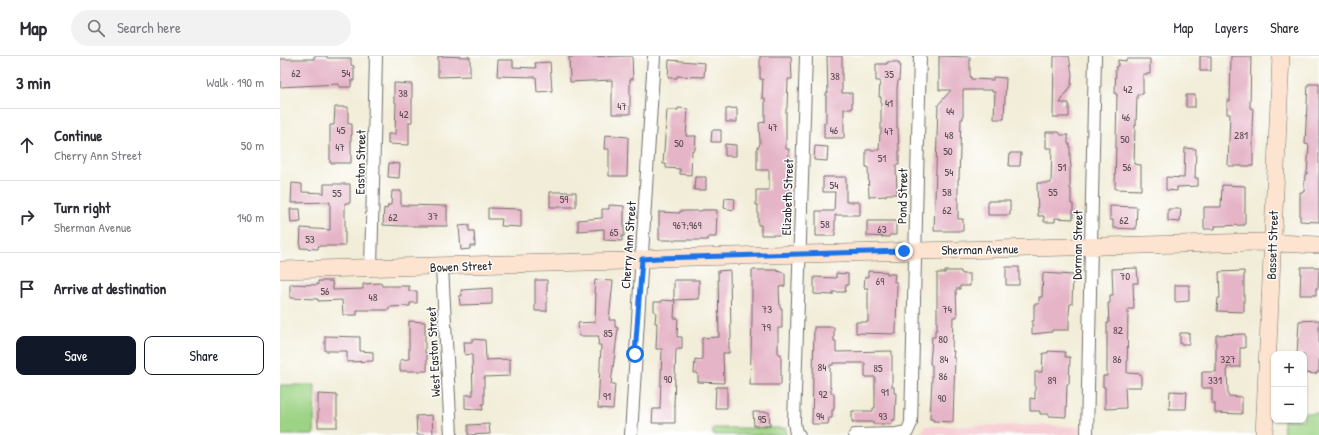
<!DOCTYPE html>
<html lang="en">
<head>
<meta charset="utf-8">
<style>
	:root { --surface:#fff; --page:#f2f2f3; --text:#2b2b33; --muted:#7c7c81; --line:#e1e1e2; --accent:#111827 }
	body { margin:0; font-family:"Patrick Hand",sans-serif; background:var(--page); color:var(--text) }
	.controls { position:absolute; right:12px; bottom:12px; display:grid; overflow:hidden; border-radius:8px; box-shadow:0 1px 3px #0004 }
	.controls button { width:36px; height:36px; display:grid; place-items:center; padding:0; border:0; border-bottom:1px solid var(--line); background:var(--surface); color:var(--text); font:20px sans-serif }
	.stop { position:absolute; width:12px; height:12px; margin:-9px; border:3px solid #1a73e8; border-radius:50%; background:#fff }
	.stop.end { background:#1a73e8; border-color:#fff; box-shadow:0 1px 4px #0008 }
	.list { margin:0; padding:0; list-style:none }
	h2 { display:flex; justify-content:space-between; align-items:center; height:52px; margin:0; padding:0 16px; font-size:17px }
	h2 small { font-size:13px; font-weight:400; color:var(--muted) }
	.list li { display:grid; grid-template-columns:26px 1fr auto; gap:12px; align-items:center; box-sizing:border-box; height:72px; padding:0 16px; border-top:1px solid var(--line) }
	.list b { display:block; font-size:15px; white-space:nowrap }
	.list p { margin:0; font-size:13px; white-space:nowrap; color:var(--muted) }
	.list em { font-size:13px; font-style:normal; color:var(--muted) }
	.actions { display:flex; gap:8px; padding:12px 16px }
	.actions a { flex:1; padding:9px 0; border:1px solid var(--accent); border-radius:8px; text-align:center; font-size:14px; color:var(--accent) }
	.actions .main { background:var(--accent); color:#fff }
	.icon { flex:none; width:22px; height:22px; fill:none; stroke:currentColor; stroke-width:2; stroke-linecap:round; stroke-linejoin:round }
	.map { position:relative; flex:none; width:1039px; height:379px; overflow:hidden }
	header { display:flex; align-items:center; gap:24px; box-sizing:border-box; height:56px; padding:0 20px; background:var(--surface); border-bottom:1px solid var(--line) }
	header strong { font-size:19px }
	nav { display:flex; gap:22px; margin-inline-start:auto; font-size:14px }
	.search { width:280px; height:36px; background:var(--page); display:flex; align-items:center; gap:10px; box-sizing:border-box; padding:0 14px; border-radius:22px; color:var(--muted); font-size:15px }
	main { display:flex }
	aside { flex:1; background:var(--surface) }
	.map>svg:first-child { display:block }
	.built { fill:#f7cfd5 }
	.green { fill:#9dd384; stroke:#647f58 }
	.building { fill:#e5b4c6 }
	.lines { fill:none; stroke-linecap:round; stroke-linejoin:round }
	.street-casing { stroke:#716f68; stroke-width:14 }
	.secondary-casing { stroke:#716f68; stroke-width:18 }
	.street { stroke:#fff; stroke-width:12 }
	.secondary { stroke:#fde4d0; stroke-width:17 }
	.route { stroke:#1a73e8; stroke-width:5 }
	.labels { text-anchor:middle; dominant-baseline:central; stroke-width:3; stroke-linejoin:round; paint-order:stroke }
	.number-label { font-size:11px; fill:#5a4d52 }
	.street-label { font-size:13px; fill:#2b2b2b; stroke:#fff }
</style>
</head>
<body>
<header>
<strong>Map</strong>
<div class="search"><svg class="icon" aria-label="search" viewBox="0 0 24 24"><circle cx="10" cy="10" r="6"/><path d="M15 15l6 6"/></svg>Search here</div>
<nav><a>Map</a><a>Layers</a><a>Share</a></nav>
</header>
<main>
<aside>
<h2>3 min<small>Walk · 190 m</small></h2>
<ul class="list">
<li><svg class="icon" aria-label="ahead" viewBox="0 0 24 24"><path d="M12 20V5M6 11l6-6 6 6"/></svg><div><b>Continue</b><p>Cherry Ann Street</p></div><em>50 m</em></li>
<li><svg class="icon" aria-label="right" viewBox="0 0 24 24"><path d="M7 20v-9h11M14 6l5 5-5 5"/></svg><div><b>Turn right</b><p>Sherman Avenue</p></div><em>140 m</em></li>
<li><svg class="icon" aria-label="arrive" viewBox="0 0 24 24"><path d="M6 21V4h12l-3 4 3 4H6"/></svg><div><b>Arrive at destination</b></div></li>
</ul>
<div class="actions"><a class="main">Save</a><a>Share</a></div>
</aside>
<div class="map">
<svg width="1039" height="379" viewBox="0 0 1039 379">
	<rect width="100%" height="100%" fill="#fff"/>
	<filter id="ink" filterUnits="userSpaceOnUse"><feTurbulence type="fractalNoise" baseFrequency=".025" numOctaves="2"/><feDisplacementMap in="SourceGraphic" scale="8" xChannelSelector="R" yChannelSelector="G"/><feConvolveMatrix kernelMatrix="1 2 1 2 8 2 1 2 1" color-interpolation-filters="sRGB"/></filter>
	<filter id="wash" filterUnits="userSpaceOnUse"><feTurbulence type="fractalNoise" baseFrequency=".012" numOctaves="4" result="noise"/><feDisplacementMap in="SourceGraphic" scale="16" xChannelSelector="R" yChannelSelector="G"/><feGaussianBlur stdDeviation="0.9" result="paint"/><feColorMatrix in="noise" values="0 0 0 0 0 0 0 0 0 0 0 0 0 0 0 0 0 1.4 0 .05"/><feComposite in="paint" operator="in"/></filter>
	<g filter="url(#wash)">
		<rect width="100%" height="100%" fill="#f2edd8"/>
		<!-- built -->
		<path class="built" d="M771,369L801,371L800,379H640L645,370Z"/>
		<!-- green -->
		<path class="green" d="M0,329H35L34,379H0Z
			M1024,357H1039V379H1004L1003,364H1024Z
			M433,372H506V379H433Z"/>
		<g id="blocks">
			<!-- building -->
			<path class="building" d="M34,0H47V2H71V9L74,10V25H71V31H59V28L0,31V3H34Z
				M158,0L190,1V20L158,21Z
				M352,0L353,23H350V58H332V24L290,26L289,1Z
				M480,0H511L512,23H508L507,52L506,53V93H509L507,150H505V178H502V179H481V169H478V149H476V134H489V114H477V91H479L480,87L479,67L485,66V42H482L483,23H480Z
				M547,0H562V37H572V53H564V82H544V67H546V37H548Z
				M659,0L690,1V21H691V23L713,24V21L726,22L724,63H714L715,36H712V34H683V63H681L679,123H678V163H683V175H654L658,49L671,34H659Z
				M774,0H789L792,18L791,29L780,47H789V61H773Z
				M920,0H931V15H920Z
				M951,0H971L970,52L973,53L972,71H973V110H948L950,58H947V45H950Z
				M846,3H870V18H863V38L857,39L856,69H855L854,108L861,109V134L835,133L837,38H835L836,10H838V4L846,5Z
				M218,4H233V11L256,12L255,7L270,6L272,35L257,36L256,21L217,20Z
				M389,4L425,7L424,21L397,20V22H388Z
				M607,6H618V8H620L619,25H618L617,32V72H618L619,94V109H616L617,138H606V140L589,141L588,111H586V94H599L600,78H601V41H599L600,25H596V8H607Z
				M114,27L132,28V66H129V89L108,88V78H115L116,46H114Z
				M1028,28H1039V166L1020,165V136H1024L1025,118H1027L1029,89L1025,88Z
				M906,39H915V51H906Z
				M55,51H68V68H72V79H71V107H50V69H54Z
				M398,52L408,53L406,80H416L415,94H412L411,119L400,118V113L386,112V108H383L387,54H398Z
				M457,52V66H446V53Z
				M432,74H441V86H431Z
				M766,76H779L781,79H788V88H790V103L791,111L790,112V133H791V148H793V163L775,162V166H764V160H758L757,127H771L772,92H766Z
				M325,79L348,81L347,120H329V93H324Z
				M445,88L456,89V100H445Z
				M535,90L548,91L547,105L534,104Z
				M905,92L916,93L915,122H918V130L897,131V135L886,134V121L904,122Z
				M730,97H741L740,110H729Z
				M109,107L120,108L119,122L108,121Z
				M415,121H426V134H414Z
				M543,121H566V146H580V159H555V180H536V155H554L555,136H543Z
				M12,127L22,128V136L44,137V128H70V147H65V190H38V193L20,192L21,172L50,174V146L11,147Z
				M942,129L965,130V169L935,170V173H924V151H941Z
				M112,135H121V149L167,150V170H122L103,169L104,152L107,153L108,149H111Z
				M270,136H296V151H270Z
				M445,142L455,143L454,154L444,152Z
				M708,145H730V159H708Z
				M329,149L344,150V180H342V185L324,184V173L298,175V164L322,162V153H329Z
				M830,150L857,151L856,173L833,172V164H830Z
				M208,152L241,153V171L221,170L222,163H208Z
				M10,153H20L21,166L11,167Z
				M888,153H901L900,166L888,165Z
				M422,154H437L436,181H428V184H379V156L400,157V155H421Z
				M587,165H616V179H609V181L587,180Z
				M189,169V175H194L195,190H190V193L181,194L179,170Z
				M726,211H739V229H726Z
				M1021,211H1039L1038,232H1036V239H1020Z
				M857,212L858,227H853L854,253H848L847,317L861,318V331H845L846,352L825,353V331H823V320H827V267H829L828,247H830V239H833L832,213Z
				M450,214L451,283H449V297H443L444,327L418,326V317H414L415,303L422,304V282L439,281L438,215Z
				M472,214H497V215L505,217V230L499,231L500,252H502V272H498V298H501V329H470L472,264Z
				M588,215L607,216V218H615L614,226H617L616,278L576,277V266H588V232H584L585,221H588Z
				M665,215H681V217L683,218H690V230H680V233H676L677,261H673L672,295H674L673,302H675L673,366L653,365V363H650L652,324V309L650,308L651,295L652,281H655V274H657V217H665Z
				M964,215V256L937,255L938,242H940L939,216Z
				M556,217L568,218V229H566L565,236H553V239L534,238V221L556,222Z
				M763,217L793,219L792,248H790L789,257V274H772V276L752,278V265H754V248H759V241H762Z
				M255,224H267V255H255Z
				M315,224L333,225L329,264H335V271L338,272L331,328H335L333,353L318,352L321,289H318L319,280H299L298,267L315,266L316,237H314Z
				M394,224H419V243L394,244Z
				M38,225H52L53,234L83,233V228L101,227L102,230H129V235H137V247H130V250L109,251V254H77V259H63L62,244L38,245V243L10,242V228L38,229Z
				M895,229H909V245L895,246Z
				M212,232V248L180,249L179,240H182L181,234Z
				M382,244L395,245L394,262H398L397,281H402V293H396L394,349H395V367H372L373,353H380L382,293H376L377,267H375L376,256H374V246H382Z
				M1039,264V316H1037L1036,318L1024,317V298H1017L1019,265Z
				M129,265L145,266V297H147V315H120V304L129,303Z
				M534,271H554V285H556V296L612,295V331H614V337H616L615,364H612V368H593V366H572V355H593V352H595V321H585V307H553V309H550V331H551V337H554V354H552V362H549L548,368H532Z
				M900,277H909V288H900Z
				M965,278V292H960V311H947L948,340L962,341V358L935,357V347H932V332H922V316H936V279Z
				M45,280L80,281V295L93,296V305L67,306V295H45Z
				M192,283L205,284L206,304L230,303V320L204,321V348H202L203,354L185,352V339H193L192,298L185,299L184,286H192Z
				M768,295L785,296V301H790L789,328H787L786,361L769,360V358H760V355H750V342L755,343V316H762L763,297H768Z
				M436,331H447V352H435Z
				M890,335L907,336L906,353H889Z
				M38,338L57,339V371H38Z
				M473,356H489L490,370H474Z
				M152,359L153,379H137L136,360Z
				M209,368L210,378L188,379V369Z"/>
		</g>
	</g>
	<g filter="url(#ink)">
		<use href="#blocks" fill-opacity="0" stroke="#716f68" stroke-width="1"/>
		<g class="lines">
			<!-- street casing -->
			<g class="street-casing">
				<path id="street" d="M162,211L171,379
					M91,212L96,0
					M351,379L374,0
					M519,379L516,378L514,366L526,0
					M575,379L616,378L627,376L631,367L640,0
					M807,379L815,0"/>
			</g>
			<!-- secondary casing -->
			<g class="secondary-casing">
				<path id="secondary" d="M0,214L344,205L378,202L977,186L1039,189
					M984,379L1001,0"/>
			</g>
			<!-- street -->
			<use href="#street" class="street"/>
			<!-- secondary -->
			<use href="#secondary" class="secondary"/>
		</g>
	</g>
	<g class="lines" filter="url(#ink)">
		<!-- route -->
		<path class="route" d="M355,298L362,203L378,202L624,195"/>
	</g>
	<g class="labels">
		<!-- number labels -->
		<g class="number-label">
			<text x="16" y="17">62</text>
			<text x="66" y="17">54</text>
			<text x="609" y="18">35</text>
			<text x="555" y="20">38</text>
			<text x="848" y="33">42</text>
			<text x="123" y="37">38</text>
			<text x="609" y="47">41</text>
			<text x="342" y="50">47</text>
			<text x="670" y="55">44</text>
			<text x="124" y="58">42</text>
			<text x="846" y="61">46</text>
			<text x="493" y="71">47</text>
			<text x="61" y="74">45</text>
			<text x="554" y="74">46</text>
			<text x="609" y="75">47</text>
			<text x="669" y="79">48</text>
			<text x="961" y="79">281</text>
			<text x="845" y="83">50</text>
			<text x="399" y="87">50</text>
			<text x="60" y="91">47</text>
			<text x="668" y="95">50</text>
			<text x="602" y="102">51</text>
			<text x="782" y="111">51</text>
			<text x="847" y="111">56</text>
			<text x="669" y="116">54</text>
			<text x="554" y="129">54</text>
			<text x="667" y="136">58</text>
			<text x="773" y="136">55</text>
			<text x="57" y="137">55</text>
			<text x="284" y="143">59</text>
			<text x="667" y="154">62</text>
			<text x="153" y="160">37</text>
			<text x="113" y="161">62</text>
			<text x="844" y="164">62</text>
			<text x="545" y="168">58</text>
			<text x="407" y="169">967;969</text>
			<text x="602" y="173">63</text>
			<text x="334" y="176">65</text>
			<text x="30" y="183">53</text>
			<text x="845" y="220">70</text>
			<text x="600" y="225">69</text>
			<text x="45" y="235">56</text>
			<text x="93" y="241">48</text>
			<text x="487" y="253">73</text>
			<text x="667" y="253">74</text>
			<text x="486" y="271">79</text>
			<text x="838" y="274">82</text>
			<text x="328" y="277">85</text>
			<text x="663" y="283">80</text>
			<text x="664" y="303">84</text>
			<text x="837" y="303">86</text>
			<text x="948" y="303">327</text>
			<text x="542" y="311">84</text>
			<text x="598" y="312">85</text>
			<text x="663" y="320">86</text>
			<text x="388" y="323">90</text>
			<text x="772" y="324">89</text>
			<text x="935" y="324">331</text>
			<text x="605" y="336">91</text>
			<text x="543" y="338">92</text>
			<text x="327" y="340">91</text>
			<text x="662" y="342">90</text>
			<text x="540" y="360">94</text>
			<text x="603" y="360">93</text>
			<text x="482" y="363">95</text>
		</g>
		<!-- street labels -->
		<g class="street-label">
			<text transform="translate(80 106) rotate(-89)">Easton Street</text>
			<text transform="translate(622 140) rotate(-89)">Pond Street</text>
			<text transform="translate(507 141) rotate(-88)">Elizabeth Street</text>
			<text transform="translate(348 189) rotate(-86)">Cherry Ann Street</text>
			<text transform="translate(797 189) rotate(-89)">Dorman Street</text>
			<text transform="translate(992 189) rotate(-88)">Bassett Street</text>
			<text transform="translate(700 193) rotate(-1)">Sherman Avenue</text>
			<text transform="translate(181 210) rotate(-2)">Bowen Street</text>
			<text transform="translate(153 296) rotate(-93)">West Easton Street</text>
		</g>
	</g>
</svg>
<div class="controls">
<button>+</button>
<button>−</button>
</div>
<div class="stop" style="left:355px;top:298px"></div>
<div class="stop end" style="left:624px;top:195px"></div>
</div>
</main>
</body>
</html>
